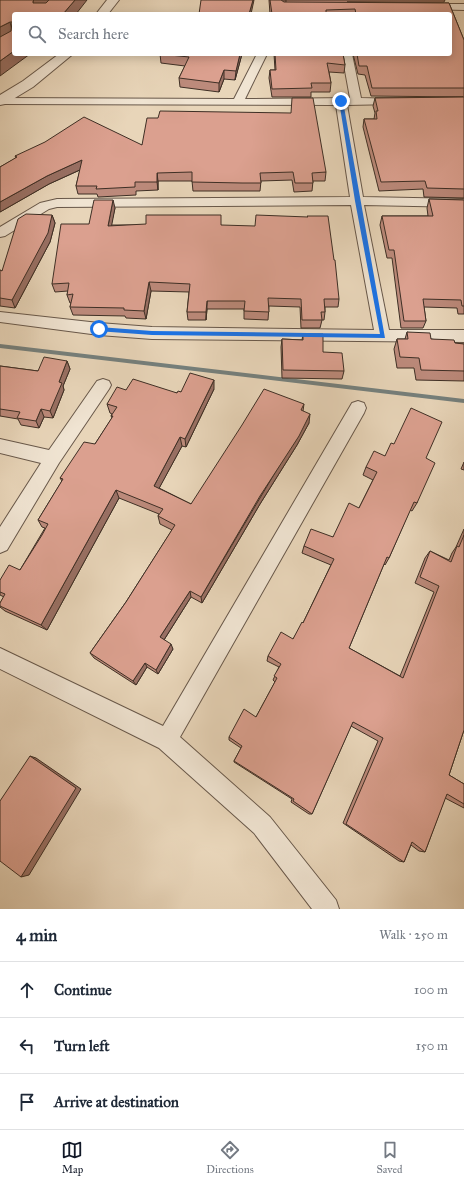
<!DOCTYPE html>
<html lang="en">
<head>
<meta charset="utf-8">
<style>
	:root { --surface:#fff; --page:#f2f2f3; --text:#1f2937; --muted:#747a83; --line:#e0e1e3; --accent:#111827 }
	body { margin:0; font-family:"IM FELL Great Primer",serif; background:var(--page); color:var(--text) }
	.stop { position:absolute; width:12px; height:12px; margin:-9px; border:3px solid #1a73e8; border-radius:50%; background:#fff }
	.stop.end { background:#1a73e8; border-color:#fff; box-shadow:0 1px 4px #0008 }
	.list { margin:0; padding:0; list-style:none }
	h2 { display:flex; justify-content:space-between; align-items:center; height:52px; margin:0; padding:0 16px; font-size:17px }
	h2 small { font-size:13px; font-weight:400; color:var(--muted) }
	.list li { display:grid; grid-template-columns:26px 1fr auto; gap:12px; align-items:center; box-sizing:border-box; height:56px; padding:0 16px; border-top:1px solid var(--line) }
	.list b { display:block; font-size:15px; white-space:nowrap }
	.list em { font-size:13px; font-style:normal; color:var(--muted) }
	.icon { flex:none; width:22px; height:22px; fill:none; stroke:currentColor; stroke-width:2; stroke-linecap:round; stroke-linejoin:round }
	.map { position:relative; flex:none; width:464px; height:909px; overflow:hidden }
	.search { position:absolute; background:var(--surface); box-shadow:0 2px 10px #0003; left:12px; right:12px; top:12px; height:44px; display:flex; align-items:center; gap:10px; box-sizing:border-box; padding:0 14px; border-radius:4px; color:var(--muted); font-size:15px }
	.sheet { height:220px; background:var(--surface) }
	nav { display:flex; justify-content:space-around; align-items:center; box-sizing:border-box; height:56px; border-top:1px solid var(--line); background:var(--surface); font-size:11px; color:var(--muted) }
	nav a { display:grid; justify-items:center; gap:2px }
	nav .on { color:var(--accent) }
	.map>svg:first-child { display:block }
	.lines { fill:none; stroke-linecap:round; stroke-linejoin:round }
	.stream { fill:#75807d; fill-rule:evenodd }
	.minor-casing { stroke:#68584a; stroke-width:2 }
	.tertiary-casing { stroke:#68584a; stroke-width:2 }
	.minor { fill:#f0e4d2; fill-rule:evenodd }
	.tertiary { fill:#f0e4d2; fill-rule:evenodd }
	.wall { fill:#bc8a7b; stroke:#3e2f25 }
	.shaded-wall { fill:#997064; stroke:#3e2f25 }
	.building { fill:#dba08f; stroke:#3e2f25 }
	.route { fill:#1a73e8 }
</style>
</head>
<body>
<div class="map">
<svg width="464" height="909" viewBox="0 0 464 909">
	<rect width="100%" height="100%" fill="#e8d5b9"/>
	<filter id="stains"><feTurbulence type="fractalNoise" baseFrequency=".005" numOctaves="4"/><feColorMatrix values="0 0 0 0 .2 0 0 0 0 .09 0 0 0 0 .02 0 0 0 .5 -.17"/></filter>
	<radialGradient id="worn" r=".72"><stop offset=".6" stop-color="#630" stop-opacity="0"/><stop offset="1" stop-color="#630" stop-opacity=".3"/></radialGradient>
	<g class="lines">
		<!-- stream -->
		<path class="stream" d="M0,344L464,399V403L0,348Z"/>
		<!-- minor casing -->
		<g class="minor-casing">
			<path id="minor" d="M428,4H464V10L425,9L423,7L425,5Z
				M257,54H267L245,99L350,98L342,54H352L361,98L400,99L402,101L396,104L347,105L363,197L464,199V207L364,205L389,330H464V342L152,339L99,335L0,322V312L99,323L152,327L374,330L351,205L57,207L49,209L5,236L0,237V227L40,203L57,199L350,197L336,105L0,104V98L234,99Z
				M103,379L109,381L111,385L109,389L59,463L7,550L0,553V527L41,463L0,453V439L49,450L97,381Z
				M358,401L364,403L366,408L364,413L180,737L270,817L336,900L339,909H312L254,833L159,748L0,669V648L163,726L352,403Z"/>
		</g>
		<!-- tertiary casing -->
		<g class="tertiary-casing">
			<path id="tertiary" d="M107,0H119L108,14H96Z
				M59,54H73L33,87L5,104L0,105V95L23,81Z"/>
		</g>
		<!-- minor -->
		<use href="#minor" class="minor"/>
		<!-- tertiary -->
		<use href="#tertiary" class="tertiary"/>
	</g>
	<!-- wall -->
	<path class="wall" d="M269,0H445L444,2H347L449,3L464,40V198L424,197L423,189L379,191L363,127L364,119H374L375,113L373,106L375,98L463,97L371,96L365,75L358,74L353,54H450V14H270Z
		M160,54H242L235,80L224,79L219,92L180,87L179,78L185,66L161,63Z
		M274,54H343L345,65L344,73L329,72L331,83L330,92H311V97H272L269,78L270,70H275Z
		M142,145L326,172L325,181H313L312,191L294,192L292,180L261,181L260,191H193L192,181H158V190L136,191V195L98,197L97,194H78L76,186L80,170L49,184L0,212V167L16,158L15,156Z
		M429,199L464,200V314H458L457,308L424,307L426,321L423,328H401L392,258H387L380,225L382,216H428L427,208Z
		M115,208L111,225H221L339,299L338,307H325V312L324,320H322L320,328H301L300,307L269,306L268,320L244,319V309H207L206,320H188L187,312L189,292L151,291L146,319L126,318L125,316L73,315L70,307L71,303H70L67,295L68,291L55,292L52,284L89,224Z
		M52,215L55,223L50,242L15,308L0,306V270L2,271Z
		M407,332L431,339L455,343L464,344V381L416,380L414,368H397L394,349L397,339H405Z
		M303,334L344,371L342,379L282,378L281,347L282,339L302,340Z
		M67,361L70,369L63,386L64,390L53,418L44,417L39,428L21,425L18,419L0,416V366L38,371Z
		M214,389L186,447L182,446L159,488L191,504L304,404L303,411L309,423L297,445L260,504L202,603L191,597L164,640L173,649L158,674L147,667L136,685L94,658L90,653L126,602L172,530L160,524L158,516L159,514L119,498L47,630L5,611L0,607V603L4,597L0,595V580L20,570L45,528L42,527L38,520L62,481L60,478L95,444L112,418L111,416L112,414L110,413L107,404L126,390L177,393L181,392Z
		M385,456L426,458L417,503L412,511L410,510L389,558L385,565L384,564L349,648L400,676L434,592L415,583L425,558L430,551L449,560L452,553L456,547L464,529V730L449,775L464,784V808L445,798L425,852L419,851L411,845L404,862L399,861L343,823L378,741L351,726L312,814H309L291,802L292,799L234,762V761L241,748L229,740V737L256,717L275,682L273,680L279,667L267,661L268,656L293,639L303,623L331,565L302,553L304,546L333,537L359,508L373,480L363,475L366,467Z
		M464,462V470L461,469Z"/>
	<!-- shaded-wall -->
	<path class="shaded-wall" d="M34,0H50L36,13L33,3V1Z
		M75,0H87L76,14H63Z
		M253,0H254L251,14H249Z
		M280,0H286V2L280,7Z
		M10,22L13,34L0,41V27Z
		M14,51V54H30L0,76V61Z
		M240,54H242L235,80L236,71Z
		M224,70V79L219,92V83Z
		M82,160L84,168L49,184L0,212V202L47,176Z
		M157,173L158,181V190L157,182Z
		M113,200L115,208L110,234L108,226Z
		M52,215L55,223L50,242L15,308L12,300Z
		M149,282L151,291L146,319L144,311Z
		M207,301V309L206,320V312Z
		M67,361L70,369L63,386L64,390L53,418L50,411L59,382Z
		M214,380V389L186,447L185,439Z
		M41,409L44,417L39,428L36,421Z
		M310,414L309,423L297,445L260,504L202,603L201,597Z
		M180,437L182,446L156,494L154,486Z
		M116,490L119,498L47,630L41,625Z
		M190,591L191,597L162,643L160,637Z
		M171,644L173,649L158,674L156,670Z
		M145,663L147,667L136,685L133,681Z
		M30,756L36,758L81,789L29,875L21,877Z"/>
	<!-- building -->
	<path class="building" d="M0,0H34L33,1V3H46L49,0H75L63,14H14V51L0,61V37L11,31L12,22H10L0,27Z
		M201,0H253L249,14H199Z
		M270,0H281L284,2L449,3L464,40V88H372L367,66H359L357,54H450V14H356L355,9L326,10V14H272Z
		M160,54H240L236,71L224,70L219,83L179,78L189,57Z
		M275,54H343L345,65L327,63L331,83H311L312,88L272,89L270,70H276Z
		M464,97V189L427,188L425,181L381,182L364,119H377L376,111H378L375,98Z
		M292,98H313L326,172L312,173L313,183H295L293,172L260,173L261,183H242L192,182V172L157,173V182H135V187L96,189L97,186H76L82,160L47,176L0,202V167L17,157L15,156L45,142L84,117L142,145L147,118H158L160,111L291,113Z
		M429,199L464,200V306H462L461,300L423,299L426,321H404L394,250H389L382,216H433Z
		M94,200H113L108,226L146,224V215H221V225L255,226L256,215L308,217L307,216H328L334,260H335L339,299H324L325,312H321L322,320H302L301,299L268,298L269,312L244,311L245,301H207L206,312H187L190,284L149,282L144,311L124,310V308L70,307L73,294L67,295L69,283L52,284L61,224H89Z
		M26,214L52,215L48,233L12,300L0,298V270L2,271L18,219Z
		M407,332L430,333L431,339L454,340L455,343L464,344V371L421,370L419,358L400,357L397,339H408Z
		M303,334H323V352L342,353L344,371L283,370L282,339L303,340Z
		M44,357L67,361L59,382L62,383L50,411L41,409L36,421L17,418L20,412L0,409V366L38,371Z
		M190,373L214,380L185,439L180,437L154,486L191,504L242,425L264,389L304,404L301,410L310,414L299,436L260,496L201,597L190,591L160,637L171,644L156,670L145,663L133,681L90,653L126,602L175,525L158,516L163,509L116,490L41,625L0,606V603L5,594L0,592V580L9,565L20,570L42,535L48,524L38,520L63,479L60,478L84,442L95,444L113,416H111L117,407L107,404L117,387L126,390L133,379L177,393L178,391L181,392Z
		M411,408L442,422L426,458L435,463L417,503L414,502L389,558L387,557L349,648L403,678L439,586L420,577L430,551L451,562L457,546L459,547L464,535V730L449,775L464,784V804L447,794L425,852L412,842L404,862L346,824L383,738L353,722L312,814L293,801L294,799L234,761L242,746L229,737L244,709L256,717L277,678L274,676L281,664L268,656L281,632L293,639L302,622L303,623L334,559L304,546L311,529L333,537L349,503L359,508L377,472L366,467L374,451L385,456L391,443L394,444Z
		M30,756L76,788L21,877L0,861V801Z"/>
	<!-- route -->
	<path class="route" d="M341,100L343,101L385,338L152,335L97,331V329L99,327L152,331L380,334L355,201L339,101Z"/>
	<rect width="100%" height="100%" filter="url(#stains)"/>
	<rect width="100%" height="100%" fill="url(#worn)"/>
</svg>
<div class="stop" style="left:99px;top:329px"></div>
<div class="stop end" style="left:341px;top:101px"></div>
<div class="search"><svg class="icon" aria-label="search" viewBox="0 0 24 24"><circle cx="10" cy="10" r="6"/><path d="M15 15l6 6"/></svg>Search here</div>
</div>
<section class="sheet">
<h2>4 min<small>Walk · 250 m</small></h2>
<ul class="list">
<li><svg class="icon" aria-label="ahead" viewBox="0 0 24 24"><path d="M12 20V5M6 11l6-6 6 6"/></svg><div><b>Continue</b></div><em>100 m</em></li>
<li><svg class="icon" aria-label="left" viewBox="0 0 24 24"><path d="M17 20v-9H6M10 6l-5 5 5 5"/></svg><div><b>Turn left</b></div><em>150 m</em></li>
<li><svg class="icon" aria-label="arrive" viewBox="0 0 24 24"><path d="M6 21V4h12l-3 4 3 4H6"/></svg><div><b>Arrive at destination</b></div></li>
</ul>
</section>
<nav>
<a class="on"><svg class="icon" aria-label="map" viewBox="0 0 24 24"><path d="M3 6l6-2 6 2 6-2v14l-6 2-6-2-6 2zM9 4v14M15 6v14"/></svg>Map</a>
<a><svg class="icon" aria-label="directions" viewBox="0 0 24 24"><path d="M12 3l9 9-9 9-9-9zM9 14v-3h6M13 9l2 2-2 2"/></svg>Directions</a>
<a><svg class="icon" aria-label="saved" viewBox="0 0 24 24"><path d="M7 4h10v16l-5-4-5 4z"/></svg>Saved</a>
</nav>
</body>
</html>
